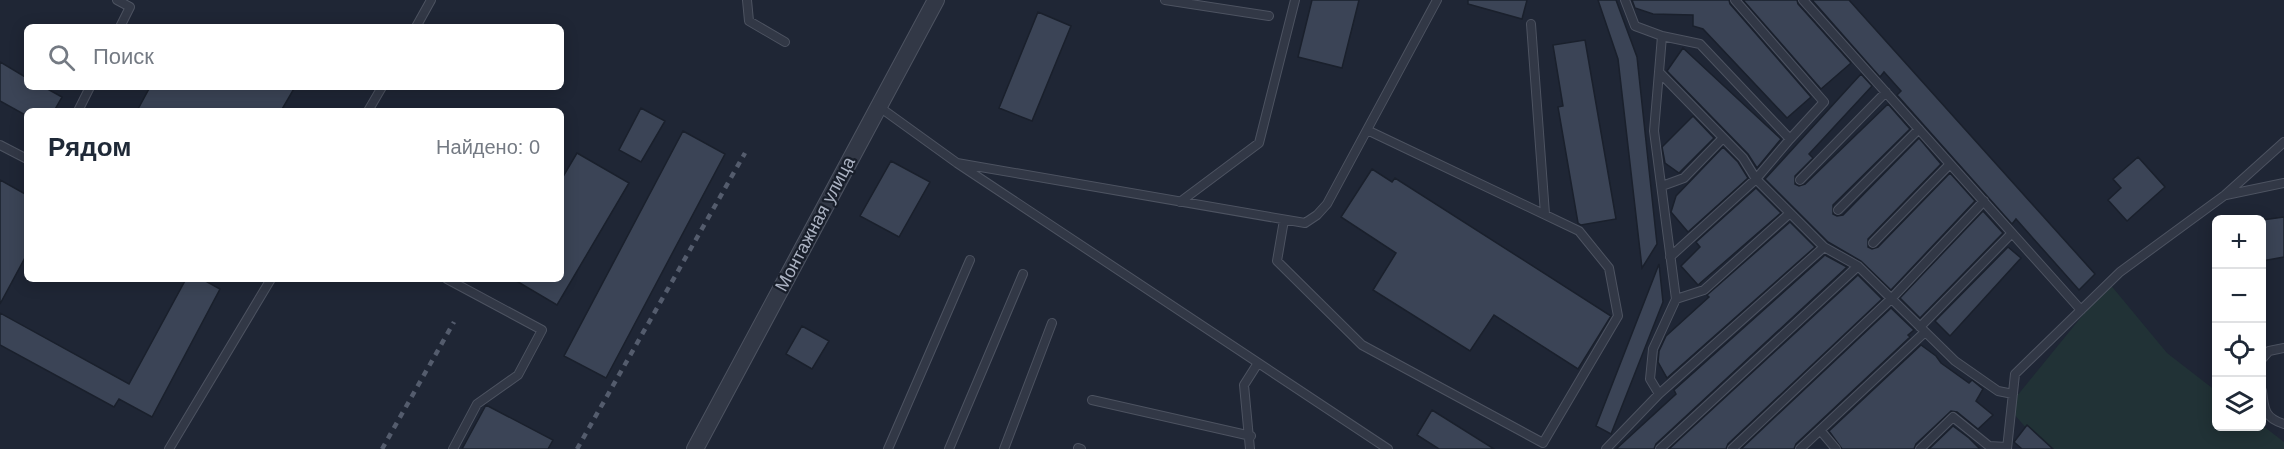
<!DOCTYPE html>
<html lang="ru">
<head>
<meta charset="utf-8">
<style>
	:root { --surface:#fff; --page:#f6f6f7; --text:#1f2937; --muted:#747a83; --line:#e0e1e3 }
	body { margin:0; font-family:Arial,sans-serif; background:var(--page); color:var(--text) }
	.controls { position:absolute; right:18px; bottom:18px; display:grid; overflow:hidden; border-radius:9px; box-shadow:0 3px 15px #0003 }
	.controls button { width:54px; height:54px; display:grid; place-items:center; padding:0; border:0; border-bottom:2px solid var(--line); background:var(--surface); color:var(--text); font:30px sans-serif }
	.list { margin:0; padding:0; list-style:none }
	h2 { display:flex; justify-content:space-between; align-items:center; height:78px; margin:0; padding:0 24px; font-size:26px }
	h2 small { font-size:20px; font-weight:400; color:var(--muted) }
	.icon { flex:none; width:33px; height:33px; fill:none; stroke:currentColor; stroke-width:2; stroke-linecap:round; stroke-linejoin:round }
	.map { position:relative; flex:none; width:2284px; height:449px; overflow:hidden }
	.search { position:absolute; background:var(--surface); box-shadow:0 3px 15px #0003; left:24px; top:24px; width:540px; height:66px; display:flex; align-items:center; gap:15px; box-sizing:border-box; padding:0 21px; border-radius:9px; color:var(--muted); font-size:22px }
	.panel { position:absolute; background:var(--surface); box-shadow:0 3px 15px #0003; left:24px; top:108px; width:540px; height:174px; border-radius:9px }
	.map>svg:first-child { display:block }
	.green { fill:#213236 }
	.building { fill:#3b4456; stroke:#1a202c; stroke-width:1.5 }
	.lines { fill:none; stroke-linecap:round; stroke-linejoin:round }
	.service-casing { stroke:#4d5361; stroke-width:10 }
	.minor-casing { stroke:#4d5361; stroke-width:18 }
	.service { stroke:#323846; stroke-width:8 }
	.minor { stroke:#323846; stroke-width:16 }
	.rail { stroke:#545c6d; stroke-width:4.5; stroke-dasharray:6 6; stroke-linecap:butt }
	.labels { text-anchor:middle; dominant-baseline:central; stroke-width:4.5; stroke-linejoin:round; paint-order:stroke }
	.street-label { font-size:18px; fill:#acb3c3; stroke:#181e2a }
</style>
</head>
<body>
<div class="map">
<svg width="2284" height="449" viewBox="0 0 2284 449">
	<rect width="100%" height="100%" fill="#1f2635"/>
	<!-- green -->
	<path class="green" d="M2109,283L2167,353L2216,391V426L2262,425L2284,442V449H2044L2008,407Z"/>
	<!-- building -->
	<path class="building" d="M1312,0H1359L1342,68L1298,57Z
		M1468,0H1527L1522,19L1468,4Z
		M1598,0H1616L1637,57L1657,244L1642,268L1618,59Z
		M1632,0H1729L1730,4L1811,97L1787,118L1703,29L1693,26V15L1653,14L1635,8Z
		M1743,0H1797L1798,4L1851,63L1821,89Z
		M1812,0H1849L2095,274L2079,290L2016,219L2012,224L1897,95L1901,91L1884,72L1880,77Z
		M1038,12L1071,26L1032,121L999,108Z
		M1585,40L1616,219L1581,225L1578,223L1558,107L1563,106L1553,45Z
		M1683,48L1781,139L1757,168L1748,154L1667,71Z
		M0,62L27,78V87H44L62,97L54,111H27V116L0,101Z
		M1861,74L1872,86L1809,154L1813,158L1795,176V184L1799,186L1805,184L1888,104L1910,129L1833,205V214L1837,216L1843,215L1919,138L1941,164L1868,239V247L1872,249L1878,247L1950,173L1975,201L1891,290L1861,261L1828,242L1765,179Z
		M150,87H295L281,111H137Z
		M641,108L665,121L641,162L619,150Z
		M1693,116L1714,138L1679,173L1665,163L1662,147Z
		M683,131L725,154L606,378L564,356Z
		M1723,147L1738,162L1748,178L1688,232L1671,212L1676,196Z
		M577,153L629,183L557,305L513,279H561V180Z
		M2138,157L2165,187L2127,221L2108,200L2121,188L2113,179Z
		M891,161L930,182L899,237L860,216Z
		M1372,169L1392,182L1395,178L1611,316L1578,369L1494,315L1470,351L1373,290L1396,253L1341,217Z
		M0,180L27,195V254L0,304Z
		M1756,188L1781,213L1698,285L1681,266L1700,247L1696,242Z
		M1983,211L2003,233L1920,318L1900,298Z
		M2284,217V257L2262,261V220Z
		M1790,222L1815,247L1667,378L1658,362L1659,351L1666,336L1709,297L1707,295Z
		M2008,247L2021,258L1950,336L1935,321Z
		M1825,255L1847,267L1656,444L1654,449H1616L1676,394L1674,390Z
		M1659,264L1663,302L1611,434L1596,426Z
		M1858,275L1882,299L1728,444L1726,449H1669Z
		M186,279H202L220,289L152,417L119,399L114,407L0,345V313L129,384Z
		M1891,308L1914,330L1908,335L1910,337L1796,444L1794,449H1741Z
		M802,326L829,341L812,369L786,354Z
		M1921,345L1936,356L1941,363L1969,383L1972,380L1983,389L1976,401L1993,415L1978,429L1957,412L1951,411L1916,444L1914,449H1842L1829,431Z
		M486,405L553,440L548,449H462Z
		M1432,410L1494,449H1439L1417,435Z
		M2027,425L2053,449H2022L2014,442Z
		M1953,426L1969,438L1980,449H1929Z"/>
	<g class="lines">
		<!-- service casing -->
		<g class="service-casing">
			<path id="service" d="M117,0L130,7L120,27
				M747,0L749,21L785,42
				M1165,0L1269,16
				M1625,0L1635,26L1662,36L1659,72L1743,158L1756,179L1824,247L1858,266L1955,361L1998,391L2013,394
				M1735,0L1824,102L1790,139
				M1803,0L2081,310
				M1531,24L1545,214
				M416,27L431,0
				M1662,36L1700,44L1790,139L1756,179L1670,257
				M1659,72L1654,131L1676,299L1653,349L1650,379L1659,394L1824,247
				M878,106L957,163L1388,449
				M78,111L90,87
				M368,111L382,87
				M0,145L27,159
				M957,163L1305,223L1317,215L1327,204L1437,0
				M1800,180L1886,92
				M1662,186L1684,178L1723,138
				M2226,195L2284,183
				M1180,202L1259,143L1295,0
				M1838,210L1919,129
				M1284,220L1277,261L1362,345L1543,443L1618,316L1609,268L1579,231L1367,130
				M1873,243L1950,164
				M447,279L542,330L518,375L477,404L453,449
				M1676,299L1704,290L1790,213
				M1920,327L2012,233
				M2262,359L2269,351L2284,348
				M2262,391C2264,410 2265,418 2284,424
				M1092,400L1251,436
				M1820,430L1836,449
				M1078,448L1081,449
				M169,449L271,279
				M888,449L970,260
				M949,449L1023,274
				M1004,449L1052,323
				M1250,449L1244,385L1258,363
				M1606,449L1659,394
				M1660,449L1858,266
				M1732,449L1891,299L1984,201
				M1800,449L1925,332
				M1920,449L1953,417L1989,446L2007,447
				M2007,449L2015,374L2120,272L2225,195L2284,142"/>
		</g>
		<!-- minor casing -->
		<g class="minor-casing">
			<path id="minor" d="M695,449L936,0"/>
		</g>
		<!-- service -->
		<use href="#service" class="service"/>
		<!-- minor -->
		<use href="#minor" class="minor"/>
		<!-- rail -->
		<path class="rail" d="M382,449L454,322
			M577,449L745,153"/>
	</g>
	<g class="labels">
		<!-- street labels -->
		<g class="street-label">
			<text transform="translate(815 224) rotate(-62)">Монтажная улица</text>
		</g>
	</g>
</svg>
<div class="controls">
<button>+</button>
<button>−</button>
<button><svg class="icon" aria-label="locate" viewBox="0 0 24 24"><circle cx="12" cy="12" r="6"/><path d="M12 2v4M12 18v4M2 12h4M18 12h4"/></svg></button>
<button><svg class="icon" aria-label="layers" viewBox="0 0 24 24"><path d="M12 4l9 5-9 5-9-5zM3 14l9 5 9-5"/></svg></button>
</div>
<div class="search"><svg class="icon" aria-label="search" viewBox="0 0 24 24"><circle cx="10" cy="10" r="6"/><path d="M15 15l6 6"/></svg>Поиск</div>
<section class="panel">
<h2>Рядом<small>Найдено: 0</small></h2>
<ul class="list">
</ul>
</section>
</div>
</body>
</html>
